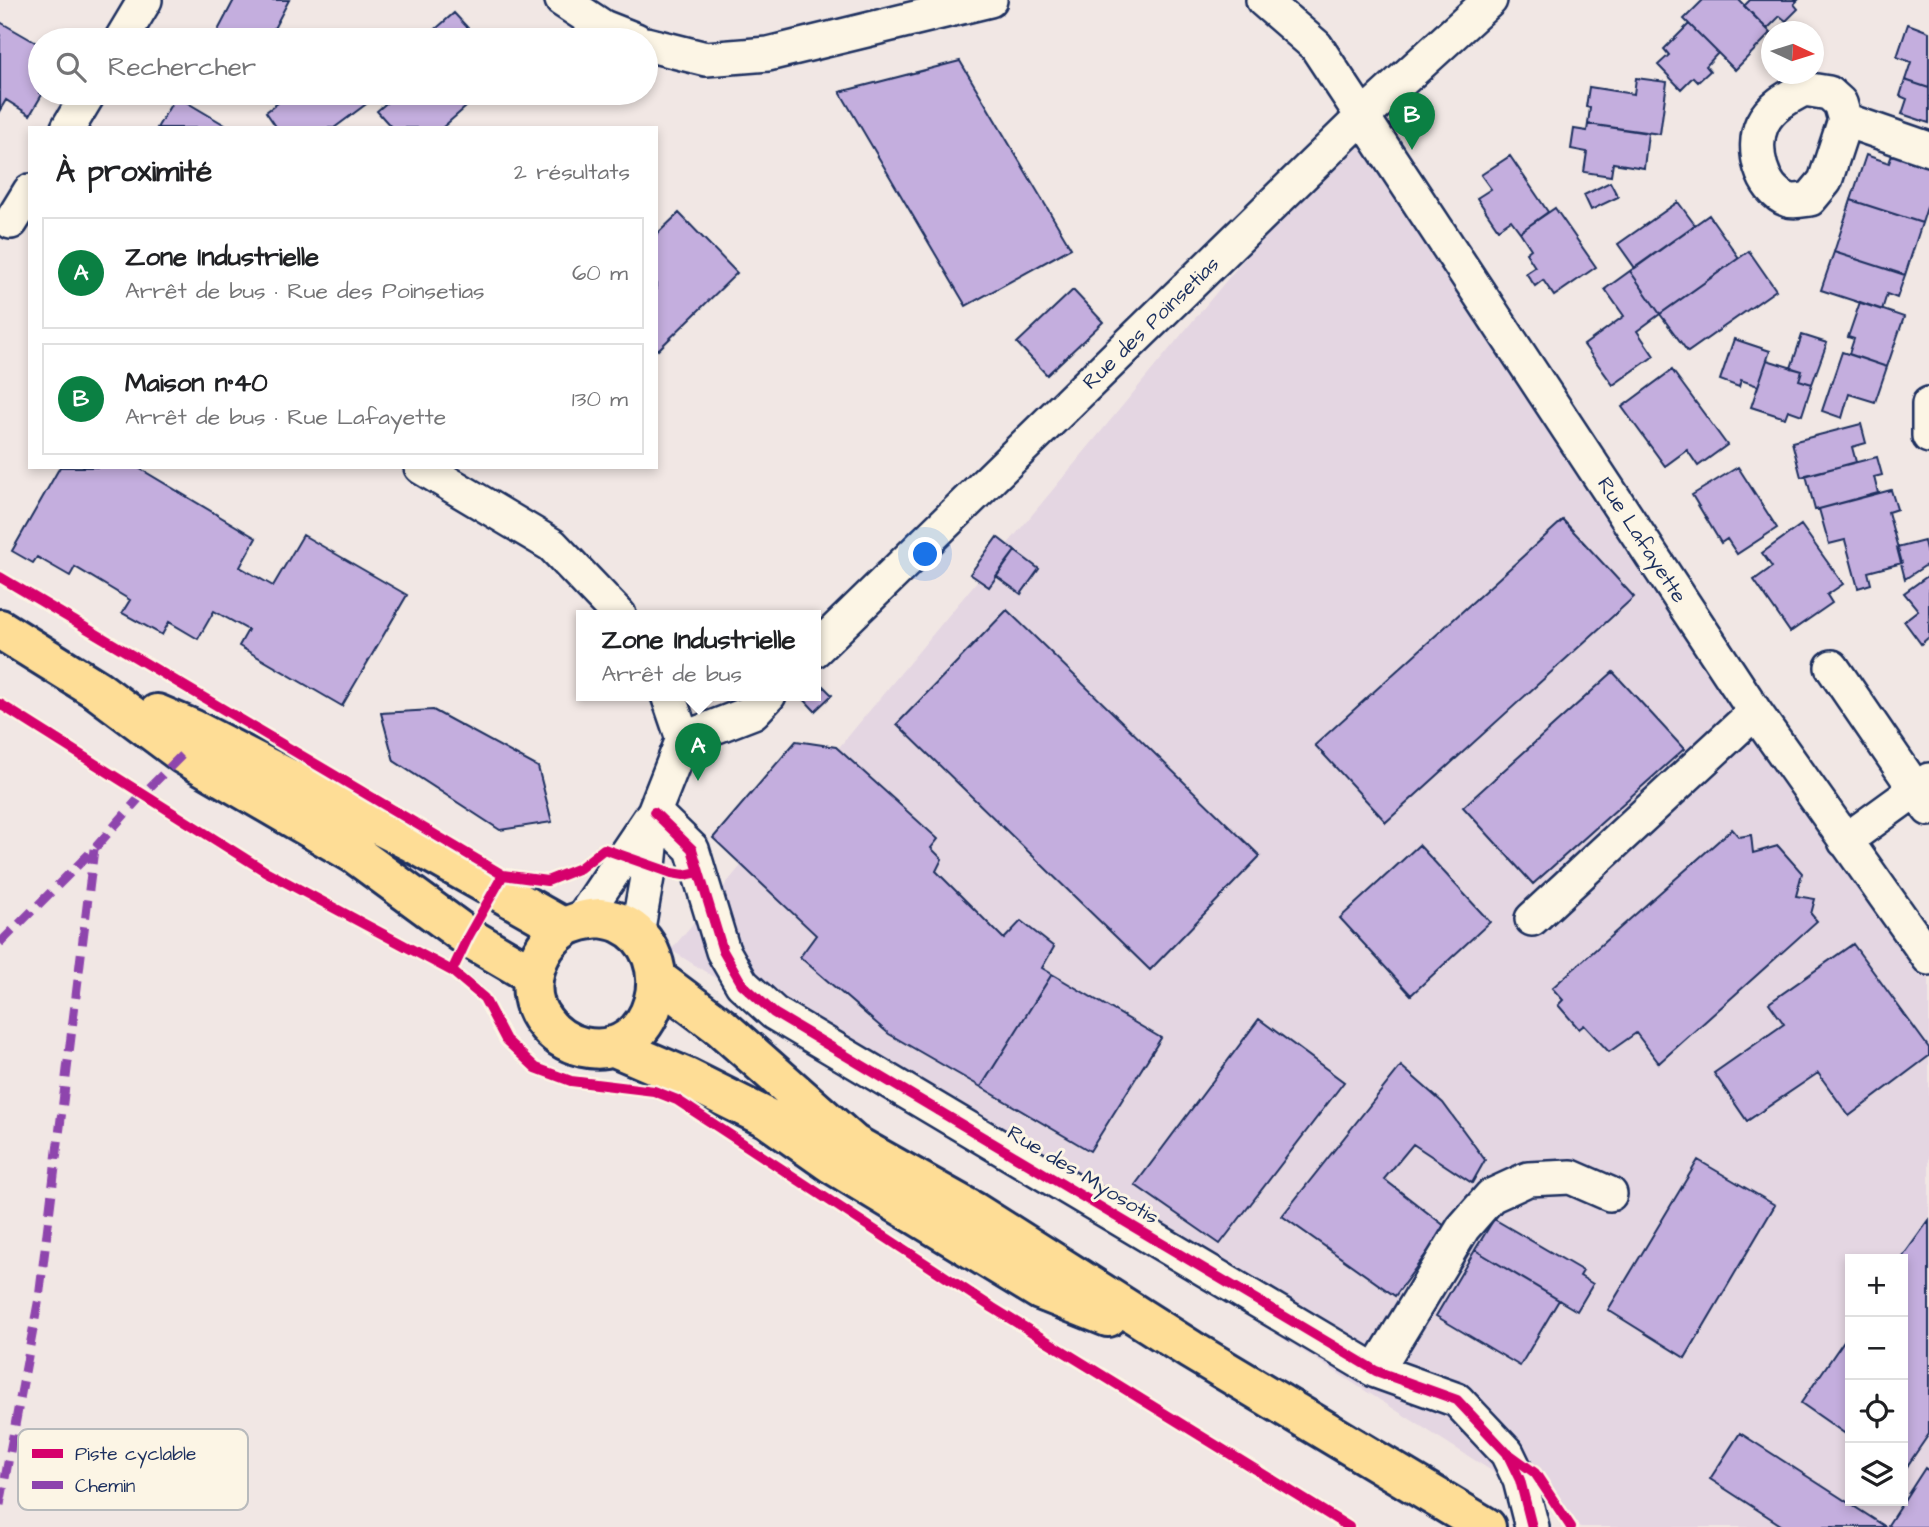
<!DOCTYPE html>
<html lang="fr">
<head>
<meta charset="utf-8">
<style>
	:root { --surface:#fff; --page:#f6f6f6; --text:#202124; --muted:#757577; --line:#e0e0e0; --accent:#0b8043 }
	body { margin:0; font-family:"Architects Daughter",sans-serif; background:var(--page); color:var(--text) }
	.controls { position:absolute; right:21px; bottom:21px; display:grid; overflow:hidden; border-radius:0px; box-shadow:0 4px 10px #0003 }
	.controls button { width:63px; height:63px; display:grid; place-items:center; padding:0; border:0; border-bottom:2px solid var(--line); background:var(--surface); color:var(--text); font:35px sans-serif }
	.compass { position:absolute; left:1761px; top:21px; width:63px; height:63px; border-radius:50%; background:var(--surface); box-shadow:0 4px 10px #0003; rotate:94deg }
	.you { position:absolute; left:926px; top:555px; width:24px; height:24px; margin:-18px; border:5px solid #fff; border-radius:50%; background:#1a73e8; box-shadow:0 0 0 10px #1a73e833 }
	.badge { display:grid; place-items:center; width:46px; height:46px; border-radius:50%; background:var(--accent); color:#fff; font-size:23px; font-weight:700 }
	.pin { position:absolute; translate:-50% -58px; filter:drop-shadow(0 2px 4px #0008) }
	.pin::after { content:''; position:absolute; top:37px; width:24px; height:21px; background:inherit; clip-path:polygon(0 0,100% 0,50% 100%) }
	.popup { position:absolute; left:576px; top:610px; width:245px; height:91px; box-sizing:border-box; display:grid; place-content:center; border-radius:0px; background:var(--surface); filter:drop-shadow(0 2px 5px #0005); font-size:23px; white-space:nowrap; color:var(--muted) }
	.popup b { font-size:26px; color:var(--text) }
	.popup::after { content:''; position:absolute; left:50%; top:100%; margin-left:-14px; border:14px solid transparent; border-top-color:var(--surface) }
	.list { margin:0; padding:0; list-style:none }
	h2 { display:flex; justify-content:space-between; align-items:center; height:91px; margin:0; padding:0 28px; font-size:30px }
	h2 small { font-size:23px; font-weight:400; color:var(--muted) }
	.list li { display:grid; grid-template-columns:46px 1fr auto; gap:21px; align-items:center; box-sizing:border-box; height:112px; margin:0 14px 14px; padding:0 14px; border:2px solid var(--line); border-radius:0px }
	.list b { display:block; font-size:26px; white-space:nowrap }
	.list p { margin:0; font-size:23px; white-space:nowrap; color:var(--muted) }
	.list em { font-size:23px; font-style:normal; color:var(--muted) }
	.icon { flex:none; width:38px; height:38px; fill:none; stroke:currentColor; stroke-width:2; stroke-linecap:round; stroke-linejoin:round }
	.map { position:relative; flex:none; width:1929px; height:1527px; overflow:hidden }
	.search { position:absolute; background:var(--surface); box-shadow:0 4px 10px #0003; left:28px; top:28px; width:630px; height:77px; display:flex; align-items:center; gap:18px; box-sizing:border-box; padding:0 24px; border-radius:38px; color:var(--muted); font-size:26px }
	.panel { position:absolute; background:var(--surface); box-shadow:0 4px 10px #0003; left:28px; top:126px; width:630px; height:343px; border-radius:0px }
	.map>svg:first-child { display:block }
	.built { fill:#e4d6e2; fill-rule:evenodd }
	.building { fill:#c4aede; stroke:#1b2f5e; stroke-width:2 }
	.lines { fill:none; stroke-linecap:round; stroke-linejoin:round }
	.minor-casing { stroke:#1b2f5e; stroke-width:38 }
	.major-casing { stroke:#1b2f5e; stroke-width:44 }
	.minor { stroke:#fcf5e5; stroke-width:33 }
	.major { stroke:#fedd96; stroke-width:38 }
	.quiet { stroke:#8e44ad; stroke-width:9; stroke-dasharray:18 9; stroke-linecap:butt }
	.cycleway-casing { stroke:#fcf5e5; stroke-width:15 }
	.cycleway { stroke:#d6006c; stroke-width:10 }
	.labels { text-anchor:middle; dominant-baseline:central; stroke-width:6; stroke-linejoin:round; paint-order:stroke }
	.street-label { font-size:21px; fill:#1b2f5e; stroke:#fcf5e5 }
	.key { fill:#fcf5e5; stroke:#b8babc; stroke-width:2 }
	.key-label { font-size:19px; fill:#1b2f5e }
</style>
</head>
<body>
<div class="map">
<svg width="1929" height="1527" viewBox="0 0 1929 1527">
	<rect width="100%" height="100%" fill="#f1e7e4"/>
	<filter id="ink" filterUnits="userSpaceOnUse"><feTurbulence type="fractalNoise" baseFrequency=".0143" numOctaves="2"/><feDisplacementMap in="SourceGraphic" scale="14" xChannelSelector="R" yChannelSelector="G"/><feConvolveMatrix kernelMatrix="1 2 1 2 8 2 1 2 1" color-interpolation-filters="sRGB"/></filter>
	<g filter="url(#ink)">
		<!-- built -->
		<path class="built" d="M1362,117L1929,958V1527H1580L671,950ZM1850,1259H1903V1501H1850Z"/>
		<!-- building -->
		<path class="building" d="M234,0H289L268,40H213Z
			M1703,0H1739L1771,33L1735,70L1684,19Z
			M1750,0H1798L1794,4L1798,9L1786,21L1780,16L1767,29L1744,6Z
			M454,13L479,40H435L430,34Z
			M0,22L40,45V93H43L30,115L6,100L0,110Z
			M1689,24L1718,53L1706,66L1710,71L1698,82L1693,77L1681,89L1658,65L1669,55L1664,49Z
			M1908,24L1929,32V88L1905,80L1911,62L1897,57Z
			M960,61L1071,248L966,306L840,92Z
			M1636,78L1667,82L1660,134L1588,124L1590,108L1586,107L1589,87L1634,94Z
			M1905,80L1929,88V123L1902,114L1907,99L1900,96Z
			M291,93H381L334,128H277L266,112Z
			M398,93H482L442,128H392L377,111Z
			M176,96L230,128H157Z
			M1588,124L1648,133L1644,168L1613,163L1611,176L1584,172L1587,152L1571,149L1574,129L1587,131Z
			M1893,152L1929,164V201L1922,223L1851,200L1866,155L1889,163Z
			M1510,156L1548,212L1520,232L1511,220L1498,229L1477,198L1491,189L1481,175Z
			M1610,182L1618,197L1591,210L1584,195Z
			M1851,200L1922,223L1905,275L1834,252Z
			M1678,202L1695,225L1635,268L1618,244Z
			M1555,208L1596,267L1554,296L1543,280L1535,286L1526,273L1535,267L1526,253L1531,249L1520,232Z
			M679,213L737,273L658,350L656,348V235Z
			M1709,215L1739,258L1660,314L1630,271Z
			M1749,251L1776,290L1688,352L1660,314Z
			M1834,252L1905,275L1897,298L1887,294L1882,310L1821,290Z
			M1630,271L1660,314L1637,331L1654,356L1613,385L1584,345L1624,316L1605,289Z
			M1073,290L1103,322L1047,375L1017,343Z
			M1860,302L1904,317L1887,367L1849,354L1854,339L1848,337Z
			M1802,335L1827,343L1812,384L1799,380L1802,371L1791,368Z
			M1734,339L1770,351L1758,386L1741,380L1739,387L1720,380Z
			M1842,352L1887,367L1875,402L1849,394L1842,418L1822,411Z
			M1767,360L1802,371L1799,380L1812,384L1802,415L1788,410L1785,418L1751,407Z
			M1672,370L1727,445L1698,466L1687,450L1665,466L1622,407Z
			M1861,424L1866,443L1852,447L1856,462L1801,477L1792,442Z
			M1877,457L1882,475L1874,477L1878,493L1815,510L1806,475Z
			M60,467H137L256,538L240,567L273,586L303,535L407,595L342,706L239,646L248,630L214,611L198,639L169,622L162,635L122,613L130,600L75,567L70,576L37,557L33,563L12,551Z
			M1738,467L1777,528L1737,554L1727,539L1721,543L1692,495Z
			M1891,490L1897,509L1888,512L1902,563L1868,572L1871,584L1858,588L1845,540L1829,544L1819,509Z
			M1563,520L1634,597L1386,822L1315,745Z
			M1801,525L1843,584L1827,595L1832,603L1790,632L1754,580L1772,567L1762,553Z
			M997,537L1015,551L989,587L970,574Z
			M1924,541L1929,563L1905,579L1897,548Z
			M1015,551L1039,569L1021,594L996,576Z
			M1929,575V637L1921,644L1904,621L1918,610L1904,593Z
			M1007,610L1260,856L1150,970L897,724Z
			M1613,672L1684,749L1533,884L1463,807Z
			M816,679L832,695L815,711L800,695H815Z
			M433,710L538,767L552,822L500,830L394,761L381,713Z
			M796,741L836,747L938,839L931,848L942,859L936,871L1004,939L1021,921L1054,947L1042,968L1052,974L981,1087L889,1034L800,957L816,935L713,838Z
			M1732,829L1739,837L1751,835L1753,853L1778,846L1802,873L1796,896L1815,899L1811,914L1817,921L1659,1063L1636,1033L1609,1052L1584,1025L1579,1029L1558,1005L1563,1000L1552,988Z
			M1419,845L1490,922L1411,995L1340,918Z
			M1853,944L1929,1048V1056L1849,1116L1818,1073L1747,1121L1714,1073L1784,1024L1769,1003Z
			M1052,974L1161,1038L1090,1151L981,1087Z
			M1259,1019L1344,1082L1220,1244L1135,1185Z
			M1401,1066L1443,1103L1485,1160L1472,1183L1413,1144L1384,1179L1446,1227L1395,1296L1282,1216Z
			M1698,1160L1775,1205L1685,1358L1608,1310Z
			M1494,1219L1583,1271L1580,1276L1593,1284L1577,1311L1475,1250Z
			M1929,1220V1434L1903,1472L1901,1259Z
			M1475,1250L1559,1300L1520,1366L1436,1316Z
			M1850,1332V1437L1801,1403Z
			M1740,1433L1886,1527H1784L1710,1479Z
			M1925,1468L1929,1471V1527H1890L1888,1525Z"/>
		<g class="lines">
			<!-- minor casing -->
			<g class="minor-casing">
				<path id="minor" d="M562,0L603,27L636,40
					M1263,0L1316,46L1755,712L1929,958
					M121,40L145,0
					M646,44L706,59L768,54L990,0
					M1804,89L1829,93L1840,103L1845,120L1825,181L1810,199C1803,200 1794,202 1788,200C1761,190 1751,148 1762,124C1770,107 1788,97 1804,89Z
					M1845,120L1929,149
					M68,128L89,93
					M11,222L30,191
					M1929,404V436
					M421,467L552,545L619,615
					M815,650L1362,117L1490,0
					M1832,667L1929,809
					M668,695L683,739
					M654,812L692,849L723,951L742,984L774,1013L1376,1371L1457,1400L1507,1453L1520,1480L1532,1527
					M1845,841L1929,780
					M1532,919L1755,712
					M581,920L654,812L683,739L753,712L769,695
					M637,934L649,866L654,818
					M1376,1371L1463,1228L1491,1196L1528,1179L1571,1177L1610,1194"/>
			</g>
			<!-- major casing -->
			<g class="major-casing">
				<path id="major" d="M0,629L96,689L183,754L355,854L468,937L533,975
					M157,714L192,729L410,841L564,928
					M600,918C606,919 614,920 620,923C685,953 656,1063 583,1047C566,1043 554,1035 544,1021C521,992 535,948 564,928C575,921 587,919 600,918Z
					M657,979L721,1027L853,1144L974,1212L1191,1350L1486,1527
					M612,1046L687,1078L767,1118L831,1163L1040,1290L1108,1317"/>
			</g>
			<!-- minor -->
			<use href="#minor" class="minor"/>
			<!-- major -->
			<use href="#major" class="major"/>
			<!-- quiet -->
			<path class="quiet" d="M0,943L94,849L142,795L183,754
				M0,1505L39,1298L94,849"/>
			<!-- cycleway casing -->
			<g class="cycleway-casing">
				<path id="cycleway" d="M0,577L503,875L547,881L580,868L604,849L672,873L684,875L699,872
					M0,704L265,871L452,971L484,998L506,1040L536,1068L571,1081L654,1091L677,1100L993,1308L1349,1527
					M654,812L692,849L723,951L742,984L774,1013L1376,1371L1457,1400L1507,1453L1520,1480L1532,1527
					M452,971L468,937L503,875
					M1509,1454L1535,1473L1571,1527"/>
			</g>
			<!-- cycleway -->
			<use href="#cycleway" class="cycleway"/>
		</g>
	</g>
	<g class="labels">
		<!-- street labels -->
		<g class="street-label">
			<text transform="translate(1151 323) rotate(-44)">Rue des Poinsetias</text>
			<text transform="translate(1642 540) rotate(57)">Rue Lafayette</text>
			<text transform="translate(1083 1175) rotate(31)">Rue des Myosotis</text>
		</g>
	</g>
	<!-- legend -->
	<rect x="18" y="1429" width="230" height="81" rx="10" class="key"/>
	<rect x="32" y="1449" width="31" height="9" fill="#d6006c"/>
	<rect x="32" y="1481" width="31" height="8" fill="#8e44ad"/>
	<g class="key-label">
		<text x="75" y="1460">Piste cyclable</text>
		<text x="75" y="1492">Chemin</text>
	</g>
</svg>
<div class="controls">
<button>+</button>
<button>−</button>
<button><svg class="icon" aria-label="locate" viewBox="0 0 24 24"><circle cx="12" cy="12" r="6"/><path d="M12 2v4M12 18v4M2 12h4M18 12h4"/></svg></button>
<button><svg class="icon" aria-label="layers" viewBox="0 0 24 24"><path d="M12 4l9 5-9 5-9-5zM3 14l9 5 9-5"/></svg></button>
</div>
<svg class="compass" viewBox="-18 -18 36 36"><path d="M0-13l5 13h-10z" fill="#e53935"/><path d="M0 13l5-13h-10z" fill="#757577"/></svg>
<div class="you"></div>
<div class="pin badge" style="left:698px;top:781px">A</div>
<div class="popup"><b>Zone Industrielle</b>Arrêt de bus</div>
<div class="pin badge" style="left:1412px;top:150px">B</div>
<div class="search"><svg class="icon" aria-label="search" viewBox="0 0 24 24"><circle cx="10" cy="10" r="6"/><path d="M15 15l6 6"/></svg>Rechercher</div>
<section class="panel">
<h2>À proximité<small>2 résultats</small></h2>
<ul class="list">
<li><span class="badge">A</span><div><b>Zone Industrielle</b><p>Arrêt de bus · Rue des Poinsetias</p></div><em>60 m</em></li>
<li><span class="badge">B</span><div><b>Maison n°40</b><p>Arrêt de bus · Rue Lafayette</p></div><em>130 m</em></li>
</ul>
</section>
</div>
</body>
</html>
